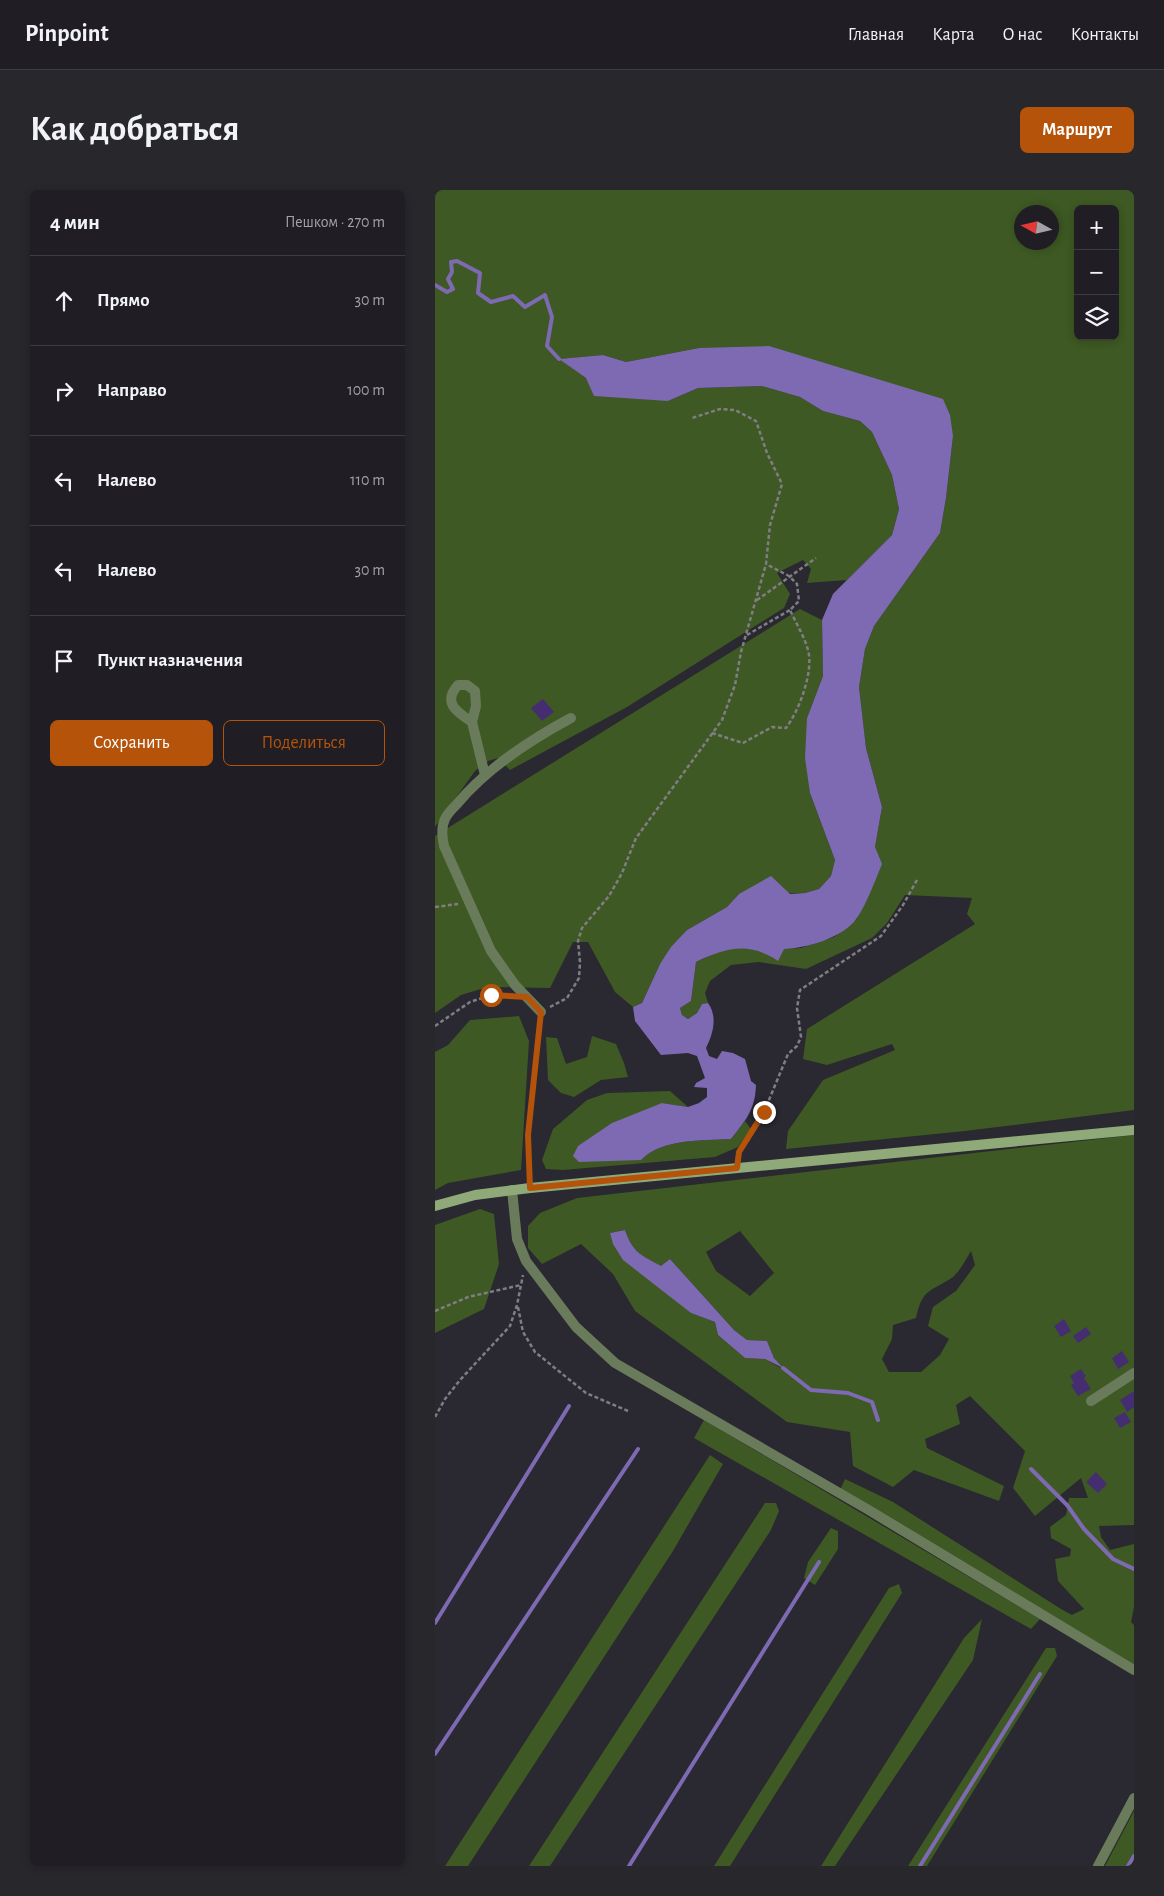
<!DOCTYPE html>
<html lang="ru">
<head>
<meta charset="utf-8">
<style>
	:root { --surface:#201e24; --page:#28272c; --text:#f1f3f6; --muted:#a2a2a6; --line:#3d3c41; --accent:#b45309 }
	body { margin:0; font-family:"Alegreya Sans",sans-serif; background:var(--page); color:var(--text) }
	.controls { position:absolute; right:15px; top:15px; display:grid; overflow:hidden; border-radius:8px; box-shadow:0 2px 8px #0003 }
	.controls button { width:45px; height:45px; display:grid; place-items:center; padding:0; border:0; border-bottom:1px solid var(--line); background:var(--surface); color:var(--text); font:25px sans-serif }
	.compass { position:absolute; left:579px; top:15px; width:45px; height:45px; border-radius:50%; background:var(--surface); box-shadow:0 2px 8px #0003; rotate:278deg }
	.stop { position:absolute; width:15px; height:15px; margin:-11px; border:4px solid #b45309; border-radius:50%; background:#fff }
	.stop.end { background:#b45309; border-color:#fff; box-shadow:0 1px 5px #0008 }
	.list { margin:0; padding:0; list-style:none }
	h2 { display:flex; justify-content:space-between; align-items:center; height:65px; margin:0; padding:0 20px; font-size:21px }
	h2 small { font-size:16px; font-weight:400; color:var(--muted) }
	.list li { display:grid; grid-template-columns:32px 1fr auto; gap:15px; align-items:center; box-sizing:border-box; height:90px; padding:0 20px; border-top:1px solid var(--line) }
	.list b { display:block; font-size:19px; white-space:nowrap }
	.list em { font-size:16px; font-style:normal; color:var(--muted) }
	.actions { display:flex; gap:10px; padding:15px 20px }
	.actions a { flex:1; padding:11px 0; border:1px solid var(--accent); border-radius:8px; text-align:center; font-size:18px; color:var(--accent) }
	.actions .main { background:var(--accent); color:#fff }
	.icon { flex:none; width:28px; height:28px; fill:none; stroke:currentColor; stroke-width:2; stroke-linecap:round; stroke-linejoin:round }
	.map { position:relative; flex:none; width:699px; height:1676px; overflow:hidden; border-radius:8px }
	header { display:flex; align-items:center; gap:30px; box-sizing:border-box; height:70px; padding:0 25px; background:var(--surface); border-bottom:1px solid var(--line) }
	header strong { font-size:24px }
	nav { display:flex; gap:28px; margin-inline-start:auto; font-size:18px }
	.intro { display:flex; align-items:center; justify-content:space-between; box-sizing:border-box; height:120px; padding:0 30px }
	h1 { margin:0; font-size:35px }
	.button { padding:12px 22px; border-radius:8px; background:var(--accent); color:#fff; font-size:18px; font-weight:700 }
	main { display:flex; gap:30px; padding:0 30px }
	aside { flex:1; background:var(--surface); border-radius:8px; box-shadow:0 2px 8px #0003 }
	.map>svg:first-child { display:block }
	.green { fill:#3e5923; fill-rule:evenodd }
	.water { fill:#7e6ab3 }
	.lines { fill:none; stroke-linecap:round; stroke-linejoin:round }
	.stream { stroke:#7e6ab3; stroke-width:4 }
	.building { fill:#442e71 }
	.path { stroke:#807e85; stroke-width:2.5; stroke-dasharray:4 2.5; stroke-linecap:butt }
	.street { stroke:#6a7b5c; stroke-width:10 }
	.secondary { stroke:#8faa78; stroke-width:10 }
	.route { stroke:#b45309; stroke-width:6 }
</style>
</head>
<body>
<header>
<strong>Pinpoint</strong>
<nav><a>Главная</a><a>Карта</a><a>О нас</a><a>Контакты</a></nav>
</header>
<div class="intro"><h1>Как добраться</h1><a class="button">Маршрут</a></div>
<main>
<aside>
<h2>4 мин<small>Пешком · 270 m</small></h2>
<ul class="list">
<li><svg class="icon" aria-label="ahead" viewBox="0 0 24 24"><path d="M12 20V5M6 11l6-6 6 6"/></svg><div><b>Прямо</b></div><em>30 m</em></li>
<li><svg class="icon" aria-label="right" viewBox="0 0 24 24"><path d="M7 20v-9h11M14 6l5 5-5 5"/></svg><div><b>Направо</b></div><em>100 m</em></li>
<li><svg class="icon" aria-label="left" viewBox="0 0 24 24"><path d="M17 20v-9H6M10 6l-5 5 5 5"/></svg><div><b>Налево</b></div><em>110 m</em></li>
<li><svg class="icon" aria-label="left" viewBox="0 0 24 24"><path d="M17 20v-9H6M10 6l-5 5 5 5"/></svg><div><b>Налево</b></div><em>30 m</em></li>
<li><svg class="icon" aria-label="arrive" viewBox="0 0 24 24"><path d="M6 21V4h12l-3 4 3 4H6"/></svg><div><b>Пункт назначения</b></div></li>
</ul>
<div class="actions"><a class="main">Сохранить</a><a>Поделиться</a></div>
</aside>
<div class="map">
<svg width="699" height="1676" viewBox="0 0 699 1676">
	<rect width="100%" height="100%" fill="#2a2830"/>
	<!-- green -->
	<path class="green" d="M0,0H699V920L530,941L351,959L353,941L388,890L460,860L457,854L392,875L368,869L372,839L540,734L532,724L537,708L470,705L452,733L437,748L371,779L324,772L296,775L275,791L270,803L273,813L267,814L262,823L253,829L247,825L245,818L256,811L261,772L283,762L305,757L331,762L349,759L366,758L399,747L422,729L440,657L447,617L431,558L424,497L430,459L439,436L505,343L511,308L518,246L264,158L191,172L168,165L125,169L151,188L233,211L263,198L327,196L365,207L388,221L425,231L437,242L457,285L464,319L457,345L412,390L372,393L376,379L368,370L342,383L355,404L349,418L192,517L75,580L63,568L53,571L40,581L0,637ZM643,19H680V146H643ZM586,22H616V52H586Z
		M365,419L387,430L388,486L372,528L375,603L400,670L396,686L384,699L370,703L304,704L292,717L252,740L225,774L207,813L198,817L180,802L153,752H138L115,798L53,797L26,805L0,823V646Z
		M84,826L94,851L86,980L13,993L0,1000V862L13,855L35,830Z
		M157,846L181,854L189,873L193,887L166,890L139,907L126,903L113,890L111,847L122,848L131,874L152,867Z
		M235,901L253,917L227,913L206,970C228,948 266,951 296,949L310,931L316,939L303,957L280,967L128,980L111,979L107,970L118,939L152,910L172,903Z
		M699,945V1335L664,1336L666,1347L675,1360L699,1354V1417L696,1432L699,1435V1477L405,1300L410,1289L458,1312L626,1419L637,1425L649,1419L623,1391L620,1369L635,1366L636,1359L616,1348L615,1337L631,1325L634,1308H653L646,1288L600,1326L578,1298L590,1261L535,1206L521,1215L525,1234L490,1249L492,1258L569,1296L564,1311L479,1280L458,1297L418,1276L415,1242L352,1232L200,1121L178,1084L146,1054L107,1074L93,1058V1036L105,1023L142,1008ZM190,1040C198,1063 206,1065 226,1077L235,1069L299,1140L312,1150L332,1151L339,1168L346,1178L330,1169L310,1168L283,1145L280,1132L256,1123L175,1043ZM305,1041L339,1083L315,1106L281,1081L271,1062ZM536,1061L540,1075L521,1101L498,1117L493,1136L514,1149L505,1165L486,1182H454L447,1169L457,1149L458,1135L481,1128C488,1097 495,1103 518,1087C525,1081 531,1069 536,1061Z
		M45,1019L59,1024L64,1074L49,1119L0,1143V1035Z
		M269,1230L605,1429L596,1439L259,1248Z
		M275,1265L288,1274L238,1361L33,1676H10Z
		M330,1313H341L344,1321L336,1340L115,1676H94Z
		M396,1338L403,1341V1359L380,1395L369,1388L373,1372Z
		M464,1394L467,1403L295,1676H279L454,1398Z
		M547,1429L538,1470L400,1676H386L529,1448Z
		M611,1458H620L622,1466L492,1676H473Z
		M699,1621V1676H670Z"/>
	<!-- water -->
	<path class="water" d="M334,156L508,209L515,225L518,246L511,308L505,343L439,436L430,459L424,497L431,558L447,617L440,657L447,674C440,691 432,713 422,728C408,748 372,758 349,759L343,771C313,751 291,758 261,772L256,811L245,818L247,825L253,829L262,823L267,814L273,813C283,827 278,844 271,858L274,866L282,869L287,861L298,863L310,869L316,891L321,895C320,920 311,930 296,949C266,951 228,948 206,970L144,972L138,966L143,956L177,933L227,913L253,917L264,913L272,907V898L259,897L261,893L270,888L262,866L253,863L226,865L200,831L198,817L207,813L225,774L236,757L252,740L292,717L304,704L336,686L355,704L370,703L384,699L396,686L400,670L375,603L370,568L372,528L388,486L387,430L398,404L457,345L464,319L457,285L437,242L425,231L388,221L365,207L327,196L263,198L233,211L159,206L151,188L124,169L168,165L191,172L264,158Z
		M190,1040C198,1063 206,1065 226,1076L235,1069L299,1140L312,1150L332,1151L339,1168L348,1178L330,1169L310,1168L283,1145L280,1132L256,1123L188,1070L178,1054L175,1043Z"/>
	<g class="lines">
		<!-- stream -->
		<path class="stream" d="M0,95L12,102L18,99L13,89L17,82L16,72L22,71L45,83L43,103L56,112L78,106L90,117L110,105L117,127L112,156L124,169
			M348,1178L376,1200L413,1203L437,1212L443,1230
			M596,1279L632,1315L649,1339L678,1369L699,1379
			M0,1433L134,1216
			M0,1564L203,1259
			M194,1676L384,1372
			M485,1676L605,1484
			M693,1676L699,1666"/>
	</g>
	<!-- building -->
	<path class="building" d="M108,509L119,522L107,531L96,518Z
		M629,1129L636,1141L626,1147L619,1136Z
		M651,1137L656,1144L643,1153L638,1146Z
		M687,1161L694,1172L683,1179L677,1168Z
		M646,1179L651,1186L649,1188L656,1199L643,1206L636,1195L639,1193L635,1186Z
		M699,1201V1217L692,1222L685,1210Z
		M690,1222L696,1232L685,1238L679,1228Z
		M661,1282L672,1294L663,1303L651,1292Z"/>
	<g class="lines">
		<!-- path -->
		<path class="path" d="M322,410L381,368
			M312,445L355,420
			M277,543L308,553L337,537L351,538C364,521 379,481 373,460C369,446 361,433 355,420L364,411L362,394L354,386L331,374
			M0,717L23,714
			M115,817L132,808L144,788L145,772L143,751L147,738L174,706L187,683L201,648L287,530L300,495L306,462L331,374L335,335L347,294L332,263L321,231L300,220L285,219L257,228
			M0,836L35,812L56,805L75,806
			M303,967L304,962L329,922L353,864L362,856L366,847L362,818L365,800L446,746L468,715L482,690
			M95,989L93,945L105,832
			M83,1117L88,1142L100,1162L151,1203L193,1221
			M0,1121L33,1107L86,1095
			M0,1227L10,1209L25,1190L75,1136L82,1115L88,1085"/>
		<!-- street -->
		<path class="street" d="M37,532C22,522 7,513 23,495H32L40,501L41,516L37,532L50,585
			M106,822L80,795L56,761L9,656C7,647 6,637 10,629C12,624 18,618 22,614C52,578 95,550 136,528
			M77,1000L82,1049L91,1071L141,1137L180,1173L432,1319L699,1480
			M656,1211L699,1183
			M663,1676L699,1608"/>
		<!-- secondary -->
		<path class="secondary" d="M0,1016L40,1005L95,998L699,940"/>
	</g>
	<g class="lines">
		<!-- route -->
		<path class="route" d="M56,805L92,807L106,822L93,945L95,998L302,978L304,962L329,922"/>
	</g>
</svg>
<div class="controls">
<button>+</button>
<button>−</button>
<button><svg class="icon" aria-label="layers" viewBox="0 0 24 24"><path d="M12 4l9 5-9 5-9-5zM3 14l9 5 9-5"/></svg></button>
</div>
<svg class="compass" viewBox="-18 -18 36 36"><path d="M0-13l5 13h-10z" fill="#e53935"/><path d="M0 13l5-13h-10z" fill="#a2a2a6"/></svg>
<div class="stop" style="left:56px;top:805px"></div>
<div class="stop end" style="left:329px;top:922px"></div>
</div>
</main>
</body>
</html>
